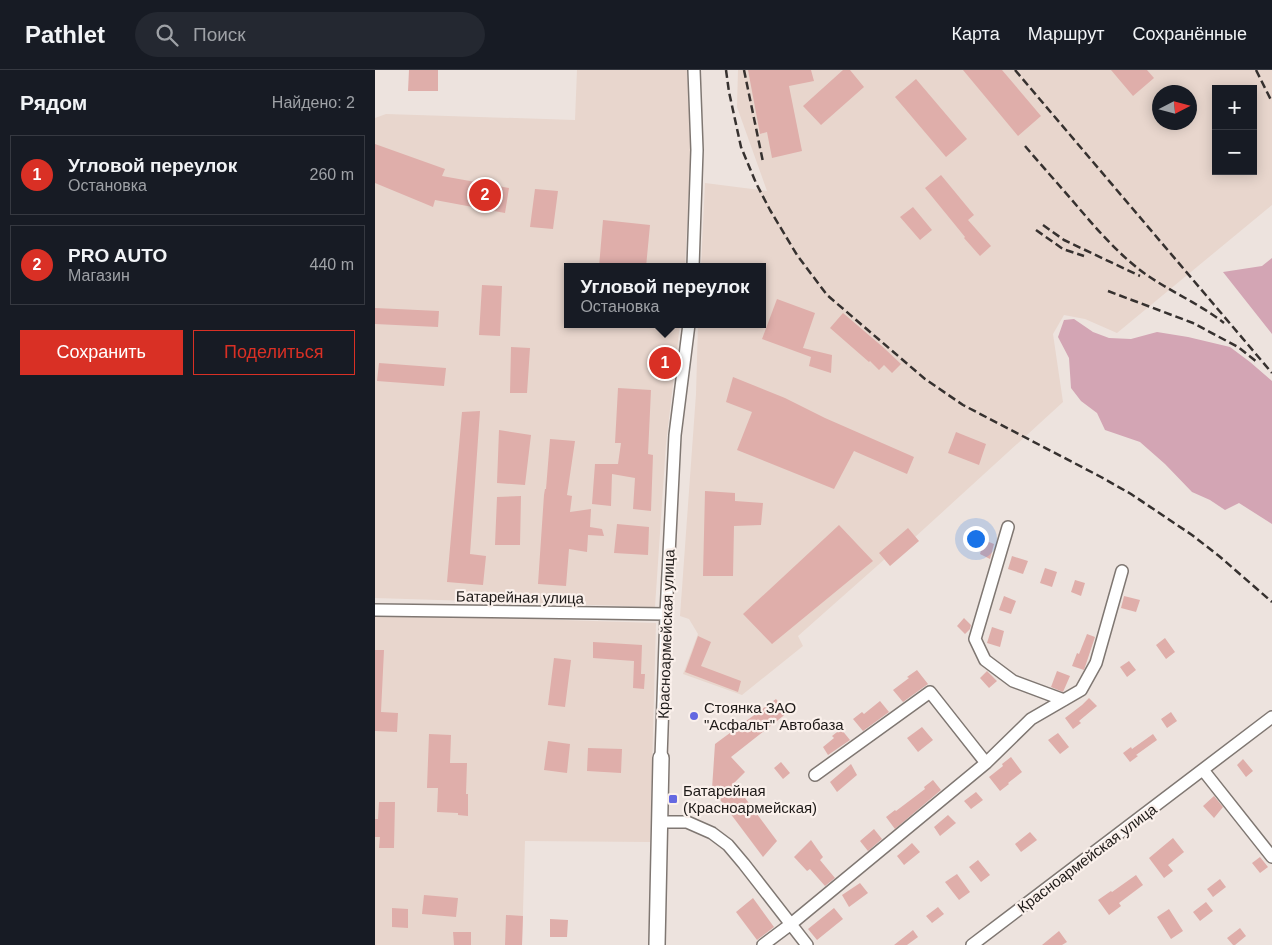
<!DOCTYPE html>
<html lang="ru">
<head>
<meta charset="utf-8">
<style>
	:root { --surface:#171b24; --page:#242831; --text:#f1f3f6; --muted:#9ea1a6; --line:#363941; --accent:#d93025 }
	body { margin:0; font-family:Helvetica,sans-serif; background:var(--page); color:var(--text) }
	.controls { position:absolute; right:15px; top:15px; display:grid; overflow:hidden; border-radius:0px; box-shadow:0 2px 12px #0003 }
	.controls button { width:45px; height:45px; display:grid; place-items:center; padding:0; border:0; border-bottom:1px solid var(--line); background:var(--surface); color:var(--text); font:25px sans-serif }
	.compass { position:absolute; left:777px; top:15px; width:45px; height:45px; border-radius:50%; background:var(--surface); box-shadow:0 2px 12px #0003; rotate:84deg }
	.you { position:absolute; left:600px; top:468px; width:18px; height:18px; margin:-12px; border:4px solid #fff; border-radius:50%; background:#1a73e8; box-shadow:0 0 0 8px #1a73e833 }
	.badge { display:grid; place-items:center; width:32px; height:32px; border-radius:50%; background:var(--accent); color:#fff; font-size:16px; font-weight:700 }
	.pin { position:absolute; translate:-50% -50%; border:2px solid #fff; box-shadow:0 1px 5px #0006 }
	.popup { position:absolute; left:189px; top:193px; width:202px; height:65px; box-sizing:border-box; display:grid; place-content:center; border-radius:0px; background:var(--surface); filter:drop-shadow(0 1px 4px #0005); font-size:16px; white-space:nowrap; color:var(--muted) }
	.popup b { font-size:19px; color:var(--text) }
	.popup::after { content:''; position:absolute; left:50%; top:100%; margin-left:-10px; border:10px solid transparent; border-top-color:var(--surface) }
	.list { margin:0; padding:0; list-style:none }
	h2 { display:flex; justify-content:space-between; align-items:center; height:65px; margin:0; padding:0 20px; font-size:21px }
	h2 small { font-size:16px; font-weight:400; color:var(--muted) }
	.list li { display:grid; grid-template-columns:32px 1fr auto; gap:15px; align-items:center; box-sizing:border-box; height:80px; margin:0 10px 10px; padding:0 10px; border:1px solid var(--line); border-radius:0px }
	.list b { display:block; font-size:19px; white-space:nowrap }
	.list p { margin:0; font-size:16px; white-space:nowrap; color:var(--muted) }
	.list em { font-size:16px; font-style:normal; color:var(--muted) }
	.actions { display:flex; gap:10px; padding:15px 20px }
	.actions a { flex:1; padding:11px 0; border:1px solid var(--accent); border-radius:0px; text-align:center; font-size:18px; color:var(--accent) }
	.actions .main { background:var(--accent); color:#fff }
	.icon { flex:none; width:28px; height:28px; fill:none; stroke:currentColor; stroke-width:2; stroke-linecap:round; stroke-linejoin:round }
	.map { position:relative; flex:none; width:897px; height:875px; overflow:hidden }
	header { display:flex; align-items:center; gap:30px; box-sizing:border-box; height:70px; padding:0 25px; background:var(--surface); border-bottom:1px solid var(--line) }
	header strong { font-size:24px }
	nav { display:flex; gap:28px; margin-inline-start:auto; font-size:18px }
	.search { width:350px; height:45px; background:var(--page); display:flex; align-items:center; gap:12px; box-sizing:border-box; padding:0 18px; border-radius:28px; color:var(--muted); font-size:19px }
	main { display:flex }
	aside { flex:1; background:var(--surface) }
	.map>svg:first-child { display:block }
	.built { fill:#e8d6cd; fill-rule:evenodd }
	.water { fill:#d3a5b4 }
	.building { fill:#dfaeaa }
	.lines { fill:none; stroke-linecap:round; stroke-linejoin:round }
	.street-casing { stroke:#7f7772; stroke-width:14 }
	.secondary-casing { stroke:#7f7772; stroke-width:18 }
	.street { stroke:#fff; stroke-width:11 }
	.secondary { stroke:#fff; stroke-width:15 }
	.rail { stroke:#36312f; stroke-width:2.5; stroke-dasharray:8 4; stroke-linecap:butt }
	.poi-dot { fill:#6468e1; stroke:#faf0eb; stroke-width:2 }
	.labels { text-anchor:middle; dominant-baseline:central; stroke-width:4.5; stroke-linejoin:round; paint-order:stroke }
	.street-label { font-size:15px; fill:#1e1a18; stroke:#faf0eb }
	.poi-label { font-size:15px; fill:#1e1a18; stroke:#faf0eb; text-anchor:start }
</style>
</head>
<body>
<header>
<strong>Pathlet</strong>
<div class="search"><svg class="icon" aria-label="search" viewBox="0 0 24 24"><circle cx="10" cy="10" r="6"/><path d="M15 15l6 6"/></svg>Поиск</div>
<nav><a>Карта</a><a>Маршрут</a><a>Сохранённые</a></nav>
</header>
<main>
<aside>
<h2>Рядом<small>Найдено: 2</small></h2>
<ul class="list">
<li><span class="badge">1</span><div><b>Угловой переулок</b><p>Остановка</p></div><em>260 m</em></li>
<li><span class="badge">2</span><div><b>PRO AUTO</b><p>Магазин</p></div><em>440 m</em></li>
</ul>
<div class="actions"><a class="main">Сохранить</a><a>Поделиться</a></div>
</aside>
<div class="map">
<svg width="897" height="875" viewBox="0 0 897 875">
	<rect width="100%" height="100%" fill="#ede3de"/>
	<!-- built -->
	<path class="built" d="M202,0H312L316,78L310,197H192V254H305L291,374L280,537L0,528V48L11,44L200,50Z
		M363,0H897V135L742,263L710,249L689,245L678,264L688,332L516,489L511,488L423,566L428,576L367,625L308,604L323,564L314,549L305,546L321,324L323,254H388V197H326L330,113L392,121L362,37ZM841,19H878V101H841ZM784,22H814V52H784Z
		M0,544L281,553L275,772L150,771L147,875H0Z"/>
	<!-- water -->
	<path class="water" d="M897,188V264L848,202L887,196Z
		M699,249L718,262L734,268L756,269L782,262L813,267L855,277L875,292L897,311V454L864,433L850,440L835,430L817,422L790,394L765,372L730,360L722,343L706,331L696,318L694,288L683,267L689,250Z"/>
	<!-- building -->
	<path class="building" d="M34,0H63V21H33Z
		M373,0H436L439,11L414,16L427,81L397,88L392,62L385,64Z
		M468,0H475L489,17L446,55L428,36Z
		M588,0H627L666,46L643,66Z
		M736,0H772L779,8L758,26Z
		M541,9L592,69L571,87L520,27Z
		M0,74L70,99L67,106L134,118L130,143L60,130L58,137L0,113Z
		M566,105L599,145L593,150L616,176L605,186L589,168L590,167L550,118Z
		M160,119L183,121L178,159L155,157Z
		M538,137L557,160L545,170L525,147Z
		M228,150L275,155L271,197H224Z
		M107,215L127,216L125,266L104,265Z
		M402,229L440,243L428,278L457,285L456,303L434,296L436,287L387,269Z
		M0,238L64,241L63,257L0,254Z
		M468,243L509,278L526,294L517,303L509,295L504,300L495,291L494,292L455,258Z
		M136,277L155,278L152,323H135Z
		M4,293L71,298L69,316L2,311Z
		M358,307L410,328L450,348L539,387L532,404L479,381L459,419L362,380L377,342L351,332Z
		M243,318L276,320L273,384L278,385L276,441L258,439L260,408L237,404L236,436L217,434L220,394H243L246,373H240Z
		M105,341L95,484L111,486L108,515L72,512L87,342Z
		M124,360L156,365L150,415L122,413Z
		M581,362L611,374L604,395L573,383Z
		M175,369L200,371L192,425L197,426L195,442L216,439L215,457L227,459L229,466L213,465L212,482L194,479L191,516L163,514L169,425L170,419H171Z
		M330,421L360,423V431L388,433L386,455L359,456L358,506H328Z
		M146,426L145,475H120L122,427Z
		M242,454L274,457L273,485L239,483Z
		M464,455L498,491L397,574L368,544Z
		M533,458L544,471L515,496L504,483Z
		M609,470L619,474L615,489L605,484Z
		M637,486L653,491L648,504L633,499Z
		M670,498L682,502L677,517L665,513Z
		M700,510L710,513L706,526L696,522Z
		M629,526L641,531L636,544L624,540Z
		M749,526L765,530L761,542L746,538Z
		M589,548L596,555L595,559L590,564L582,556Z
		M617,557L629,561L625,577L612,573Z
		M712,564L720,567L709,600L697,596L702,583L704,584Z
		M323,566L336,572L326,596L366,611L363,622L310,602Z
		M790,568L800,582L791,589L781,575Z
		M218,572L267,575L266,604H270L269,619L258,618L259,591L218,588Z
		M0,580H9L6,642L23,643L22,662L0,661Z
		M179,588L196,590L190,637L173,635Z
		M754,591L761,600L752,607L745,597Z
		M542,600L553,614L528,632L518,620L534,608L532,607Z
		M612,601L622,611L614,618L605,608Z
		M682,601L695,606L688,622L676,617Z
		M714,628L722,636L704,651L706,653L698,659L690,648L707,635Z
		M401,629L412,643L356,687L370,702L359,713L402,771L388,787L337,719L340,674Z
		M505,631L514,642L488,661L478,649L487,642L489,644Z
		M796,642L802,651L792,658L786,649Z
		M547,657L558,670L543,682L532,668Z
		M466,659L475,670L453,685L448,677L459,668L457,666Z
		M683,663L694,677L685,684L673,670Z
		M54,664L76,665L75,693H92L91,724H93V746L83,745V743L62,742L63,718H52Z
		M778,664L782,670L761,685L763,686L755,692L748,683L756,677L757,679Z
		M173,671L195,674L192,703L169,700Z
		M213,678L247,679L246,703L212,701Z
		M636,687L647,702L633,713L634,714L625,721L614,707L628,696L627,694Z
		M868,689L878,701L871,707L862,695Z
		M406,692L415,703L408,709L399,698Z
		M476,694L482,705L462,722L455,712Z
		M558,710L566,720L520,759L511,747L520,740L521,741L550,719L549,717Z
		M601,722L608,730L596,739L589,731Z
		M839,726L848,737L839,748L828,736Z
		M4,732H20L19,778H4L5,767H0V749H3Z
		M573,745L581,753L565,766L559,757Z
		M499,759L507,769L493,781L485,771Z
		M655,762L662,770L646,782L640,774Z
		M798,768L809,782L793,795L798,801L789,808L774,788Z
		M436,770L448,787L445,790L460,808L450,816L435,799L432,801L419,787Z
		M537,773L545,782L529,795L522,786Z
		M885,787L893,797L885,803L877,793Z
		M603,790L615,805L606,812L594,797Z
		M582,804L595,822L584,830L570,812Z
		M761,805L768,815L744,833L746,836L734,845L723,830L736,821L737,822Z
		M845,809L851,817L838,827L832,819Z
		M485,813L493,823L474,837L467,825Z
		M49,825L83,828L81,847L47,844Z
		M378,828L399,857L382,870L361,842Z
		M831,832L838,841L825,851L818,842Z
		M563,837L569,844L557,853L551,846Z
		M17,838L33,839V858L17,857Z
		M459,838L468,849L442,870L433,859Z
		M794,839L808,861L796,869L782,847Z
		M131,845L148,846L147,875H130Z
		M175,849L193,850L192,867H175Z
		M865,858L871,866L860,875H858L852,868Z
		M538,860L543,867L532,875H519Z
		M684,861L692,872L687,875H667Z
		M78,862H96V875H79Z"/>
	<g class="lines">
		<!-- street casing -->
		<g class="street-casing">
			<path id="street" d="M318,197L322,80L319,0
				M633,457L600,569L610,590L638,611L689,630
				M0,540L291,544
				M286,688L291,544L300,365L314,254
				M828,700L897,787
				M440,705L555,622L611,693
				M284,752H312L337,763L353,775L369,794L432,875
				M388,875L416,854L611,693L656,649L706,620L721,593L747,501
				M597,875L897,647"/>
		</g>
		<!-- secondary casing -->
		<g class="secondary-casing">
			<path id="secondary" d="M282,875L286,688"/>
		</g>
		<!-- street -->
		<use href="#street" class="street"/>
		<!-- secondary -->
		<use href="#secondary" class="secondary"/>
		<!-- rail -->
		<path class="rail" d="M351,0L354,22L366,77L381,113L395,140L422,185L452,225L550,309L588,335L726,407L756,424L817,465L844,486L897,532
			M369,0L388,92
			M640,0L897,303
			M881,0L897,32
			M650,76C667,96 685,116 702,136C720,157 738,178 760,196C788,219 821,231 849,253
			M668,155L689,170L765,206
			M661,160L688,179L709,186
			M733,221L818,253L863,277L882,292"/>
	</g>
	<!-- markers -->
	<g class="poi-dot">
		<circle cx="319" cy="646" r="5"/>
		<rect x="293" y="724" width="10" height="10" rx="2.5"/>
	</g>
	<g class="labels">
		<!-- street labels -->
		<g class="street-label">
			<text transform="translate(145 527) rotate(1)">Батарейная улица</text>
			<text transform="translate(291 564) rotate(-88)">Красноармейская улица</text>
			<text transform="translate(712 788) rotate(-37)">Красноармейская улица</text>
		</g>
		<!-- poi labels -->
		<g class="poi-label">
			<text x="329" y="637">Стоянка ЗАО<tspan x="329" dy="17">"Асфальт" Автобаза</tspan></text>
			<text x="308" y="720">Батарейная<tspan x="308" dy="17">(Красноармейская)</tspan></text>
		</g>
	</g>
</svg>
<div class="controls">
<button>+</button>
<button>−</button>
</div>
<svg class="compass" viewBox="-18 -18 36 36"><path d="M0-13l5 13h-10z" fill="#e53935"/><path d="M0 13l5-13h-10z" fill="#9ea1a6"/></svg>
<div class="you"></div>
<div class="pin badge" style="left:290px;top:293px">1</div>
<div class="popup"><b>Угловой переулок</b>Остановка</div>
<div class="pin badge" style="left:110px;top:125px">2</div>
</div>
</main>
</body>
</html>
